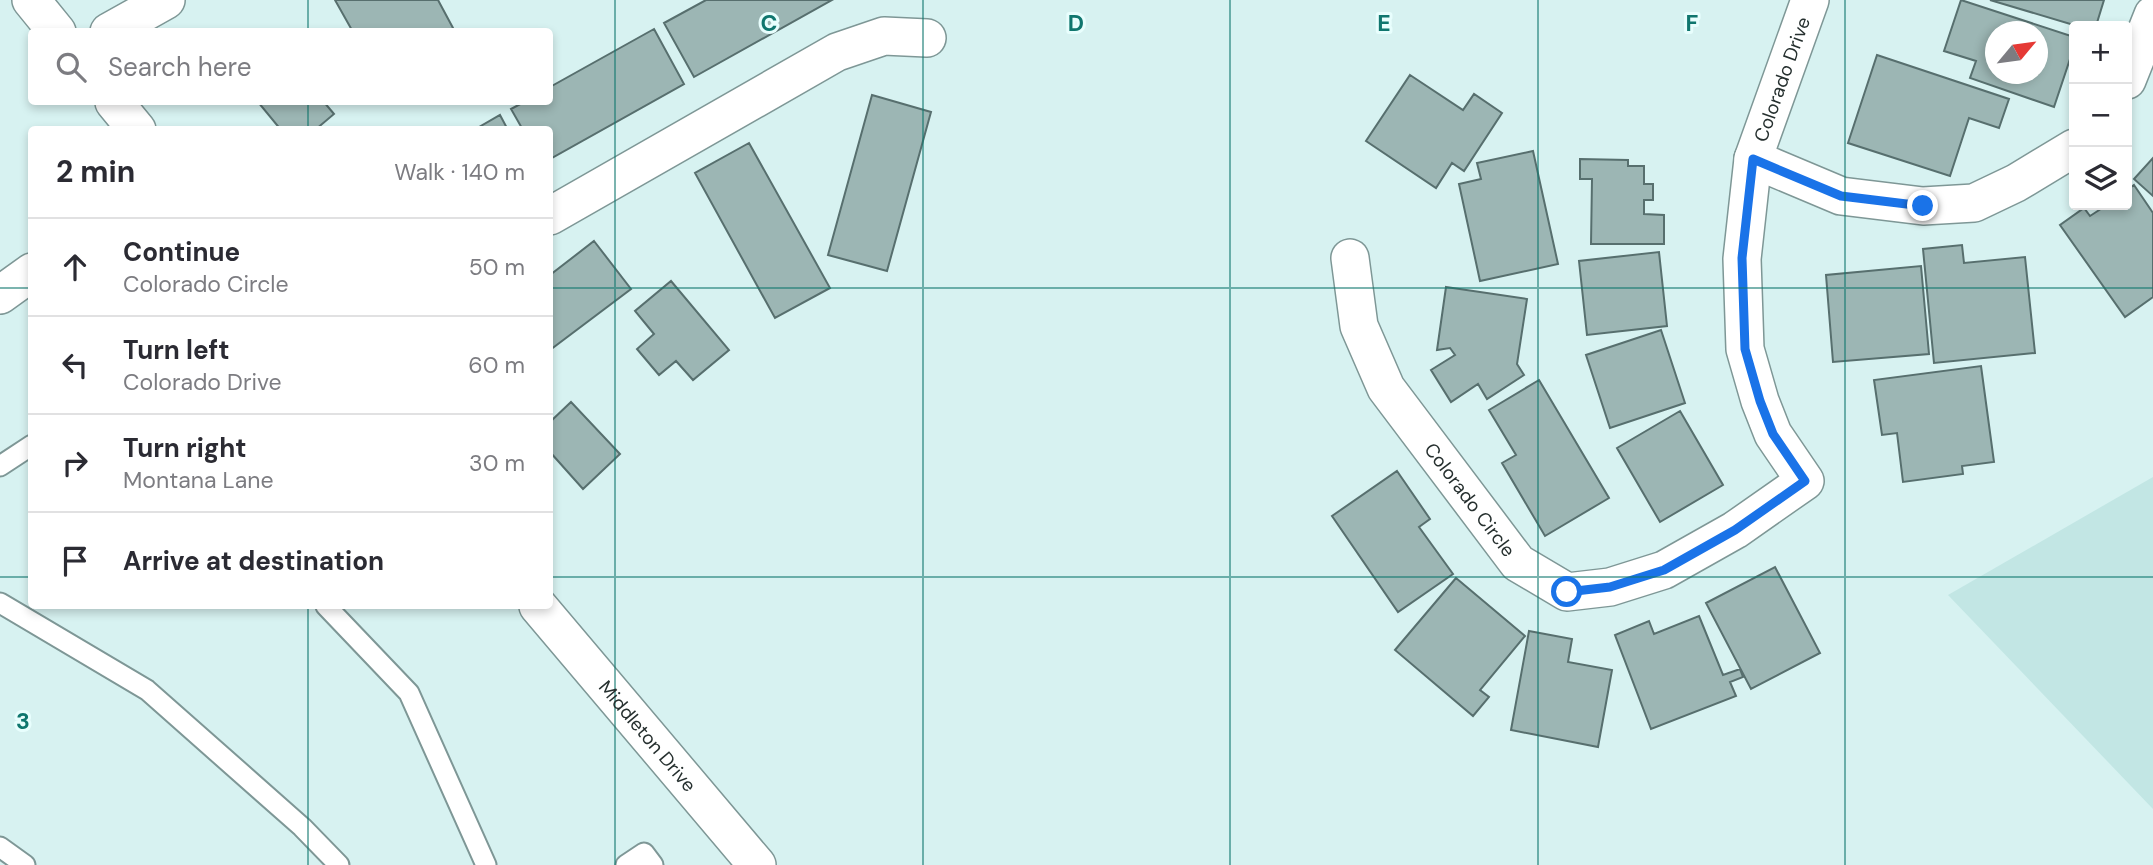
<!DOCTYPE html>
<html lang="en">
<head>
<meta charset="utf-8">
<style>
	:root { --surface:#fff; --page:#f2f2f3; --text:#2b2b33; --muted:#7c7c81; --line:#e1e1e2 }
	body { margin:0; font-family:"DM Sans",sans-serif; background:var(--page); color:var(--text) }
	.controls { position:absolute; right:21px; top:21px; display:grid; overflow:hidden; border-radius:7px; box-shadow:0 4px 10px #0003 }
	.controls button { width:63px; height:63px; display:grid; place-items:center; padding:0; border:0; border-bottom:2px solid var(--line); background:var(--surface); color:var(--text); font:35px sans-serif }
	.compass { position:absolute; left:1985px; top:21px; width:63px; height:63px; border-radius:50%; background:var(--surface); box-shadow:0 4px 10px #0003; rotate:61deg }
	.stop { position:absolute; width:21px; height:21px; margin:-16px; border:5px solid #1a73e8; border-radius:50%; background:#fff }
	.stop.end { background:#1a73e8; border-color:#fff; box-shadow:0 2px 7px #0008 }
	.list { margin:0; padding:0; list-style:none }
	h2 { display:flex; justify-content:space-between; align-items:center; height:91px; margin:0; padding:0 28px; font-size:30px }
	h2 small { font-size:23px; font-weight:400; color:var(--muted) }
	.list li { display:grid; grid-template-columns:46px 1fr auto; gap:21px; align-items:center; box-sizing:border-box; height:98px; padding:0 28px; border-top:2px solid var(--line) }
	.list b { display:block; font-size:26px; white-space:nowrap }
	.list p { margin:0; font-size:23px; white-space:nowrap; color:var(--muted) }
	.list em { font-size:23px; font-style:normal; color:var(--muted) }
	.icon { flex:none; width:38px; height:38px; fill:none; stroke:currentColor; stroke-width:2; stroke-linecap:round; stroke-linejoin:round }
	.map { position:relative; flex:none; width:2153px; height:865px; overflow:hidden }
	.search { position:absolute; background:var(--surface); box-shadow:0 4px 10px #0003; left:28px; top:28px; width:525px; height:77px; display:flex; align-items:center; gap:18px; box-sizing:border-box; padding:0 24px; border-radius:7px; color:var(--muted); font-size:26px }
	.panel { position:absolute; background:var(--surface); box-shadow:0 4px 10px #0003; left:28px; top:126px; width:525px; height:483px; border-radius:7px }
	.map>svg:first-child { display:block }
	.built { fill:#c2e6e4 }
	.building { fill:#9cb6b4; stroke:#576f6e; stroke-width:2; fill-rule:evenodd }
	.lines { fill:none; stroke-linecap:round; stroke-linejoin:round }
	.service-casing { stroke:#7e9796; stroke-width:23 }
	.minor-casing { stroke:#7e9796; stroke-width:40 }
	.service { stroke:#fff; stroke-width:19 }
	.minor { stroke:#fff; stroke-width:37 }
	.route { stroke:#1a73e8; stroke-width:9 }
	.grid { fill:none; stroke:#0f766e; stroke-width:2; stroke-opacity:0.55 }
	.labels { text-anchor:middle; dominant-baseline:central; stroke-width:6; stroke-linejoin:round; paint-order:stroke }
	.street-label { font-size:19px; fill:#26302f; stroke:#e8fefd }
	.grid-label { font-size:23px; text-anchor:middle; font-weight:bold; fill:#0f766e; stroke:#e8fefd; stroke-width:6; stroke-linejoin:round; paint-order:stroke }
</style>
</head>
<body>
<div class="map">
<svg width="2153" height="865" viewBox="0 0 2153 865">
	<rect width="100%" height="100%" fill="#d7f2f1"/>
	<!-- built -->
	<path class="built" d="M2153,477V809L1948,595Z"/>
	<!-- building -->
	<path class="building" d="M335,0H438L453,28L447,32H353Z
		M706,0H832L694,77L664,23Z
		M1961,0L2074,37V47L2054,107L1970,78L1976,61L1944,51ZM1996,32H2038V74H1996Z
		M1990,0H2104L2096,26H2077Z
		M654,29L684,84L550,159V130H523L511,109L524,102H550V87Z
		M1877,55L2009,99L1999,128L1969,118L1950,176L1848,143Z
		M1410,75L1463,110L1474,94L1502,113L1464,171L1452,163L1436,188L1366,141Z
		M872,95L931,112L887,271L828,255Z
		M258,102H324L334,114L315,130H281Z
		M500,115L508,130H474Z
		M749,143L830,288L775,318L695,173Z
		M1533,151L1558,264L1480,281L1459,184L1481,179L1477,163Z
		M2153,158V196L2134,179Z
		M1580,159L1628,160V166H1644V184H1653V200H1644V214L1664,215V244H1591L1592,179H1580Z
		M2134,185L2153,213V297L2125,317L2060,225L2084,208L2090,216L2107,205H2127V190Z
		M594,241L631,289L550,350V275Z
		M1962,245L1964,263L2025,257L2035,353L1934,363L1923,249Z
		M1659,252L1667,326L1587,335L1579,261Z
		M1921,266L1929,354L1833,362L1826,275Z
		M671,281L729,350L693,380L676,361L659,375L637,349L654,334L635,311Z
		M1446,287L1527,299L1517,364L1524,375L1487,399L1478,384L1451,402L1431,370L1455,355L1450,348L1437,350Z
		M1661,330L1685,403L1610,428L1586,355Z
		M1981,366L1994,462L1962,466L1963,474L1903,482L1897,433L1882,435L1874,380Z
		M1539,380L1609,498L1545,536L1502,463L1516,455L1489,410Z
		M571,402L620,454L583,489L550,452V422Z
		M1680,411L1723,485L1660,522L1617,448Z
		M1397,471L1430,519L1419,527L1453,574L1398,612L1332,516Z
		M1775,567L1820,653L1751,689L1706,603Z
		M1456,578L1525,636L1480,690L1489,697L1473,716L1395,650Z
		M1699,616L1723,675L1740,669L1743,677L1730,682L1736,696L1651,729L1615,635L1649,621L1654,634Z
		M1529,631L1572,639L1568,662L1612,670L1598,747L1511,730Z"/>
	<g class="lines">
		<!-- service casing -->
		<g class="service-casing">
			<path id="service" d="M0,466L32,445
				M0,603L147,690L302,827L339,865
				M326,606L409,693L486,865
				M0,847L25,865
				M626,865L644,853L653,865"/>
		</g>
		<!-- minor casing -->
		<g class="minor-casing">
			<g id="minor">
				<path d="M31,0L57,32"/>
				<path d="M109,32L166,0"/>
				<path d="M2127,80L2153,15"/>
				<path d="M114,102L137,130"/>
				<path d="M1753,159L1841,196L1923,206L1974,203L2016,183L2074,148"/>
				<path d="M550,216L837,52L884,36L927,38"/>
				<path id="s1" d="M1350,258L1359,326L1386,388L1518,563L1567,592L1610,587L1664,570L1735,530L1805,481L1773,434L1760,401L1745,349L1742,259L1753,159L1810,0"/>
				<path d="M0,295L32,272"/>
				<path id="s2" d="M538,606L757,865"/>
			</g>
		</g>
		<!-- service -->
		<use href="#service" class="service"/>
		<!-- minor -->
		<use href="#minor" class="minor"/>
	</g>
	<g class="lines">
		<!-- route -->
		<path class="route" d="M1567,592L1610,587L1664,570L1735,530L1805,481L1773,434L1760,401L1745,349L1742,258L1753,159L1841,196L1923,206"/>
	</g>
	<!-- grid -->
	<path class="grid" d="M308,0V32M615,0V865M923,0V865M1230,0V865M1538,0V865M1845,0V865M308,102V130M0,288H32M550,288H2153M0,577H32M550,577H2153M308,606V865"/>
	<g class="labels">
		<!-- street labels -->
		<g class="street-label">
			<text stroke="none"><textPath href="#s1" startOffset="1101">Colorado Drive</textPath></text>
			<text stroke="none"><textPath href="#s1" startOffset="276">Colorado Circle</textPath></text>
			<text stroke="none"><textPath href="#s2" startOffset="170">Middleton Drive</textPath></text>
		</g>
	</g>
	<g class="grid-label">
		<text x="769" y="31">C</text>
		<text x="1076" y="31">D</text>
		<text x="1384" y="31">E</text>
		<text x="1692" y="31">F</text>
		<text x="23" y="729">3</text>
	</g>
</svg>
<div class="controls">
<button>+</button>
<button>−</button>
<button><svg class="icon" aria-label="layers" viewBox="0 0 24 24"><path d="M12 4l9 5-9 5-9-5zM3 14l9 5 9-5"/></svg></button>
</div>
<svg class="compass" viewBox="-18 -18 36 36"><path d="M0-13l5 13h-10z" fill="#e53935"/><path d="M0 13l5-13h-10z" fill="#7c7c81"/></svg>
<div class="stop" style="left:1567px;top:592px"></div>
<div class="stop end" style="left:1923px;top:206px"></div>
<div class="search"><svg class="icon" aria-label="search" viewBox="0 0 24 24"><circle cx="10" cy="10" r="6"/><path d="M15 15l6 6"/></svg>Search here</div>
<section class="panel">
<h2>2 min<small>Walk · 140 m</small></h2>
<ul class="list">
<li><svg class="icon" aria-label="ahead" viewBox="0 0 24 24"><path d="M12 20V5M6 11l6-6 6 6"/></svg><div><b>Continue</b><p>Colorado Circle</p></div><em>50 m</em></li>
<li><svg class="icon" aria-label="left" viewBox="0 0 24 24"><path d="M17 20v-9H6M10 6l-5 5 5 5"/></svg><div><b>Turn left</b><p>Colorado Drive</p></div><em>60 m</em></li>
<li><svg class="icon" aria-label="right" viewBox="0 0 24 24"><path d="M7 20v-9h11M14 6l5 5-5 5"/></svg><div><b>Turn right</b><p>Montana Lane</p></div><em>30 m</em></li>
<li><svg class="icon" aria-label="arrive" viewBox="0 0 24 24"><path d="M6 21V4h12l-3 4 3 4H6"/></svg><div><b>Arrive at destination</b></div></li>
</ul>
</section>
</div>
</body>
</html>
